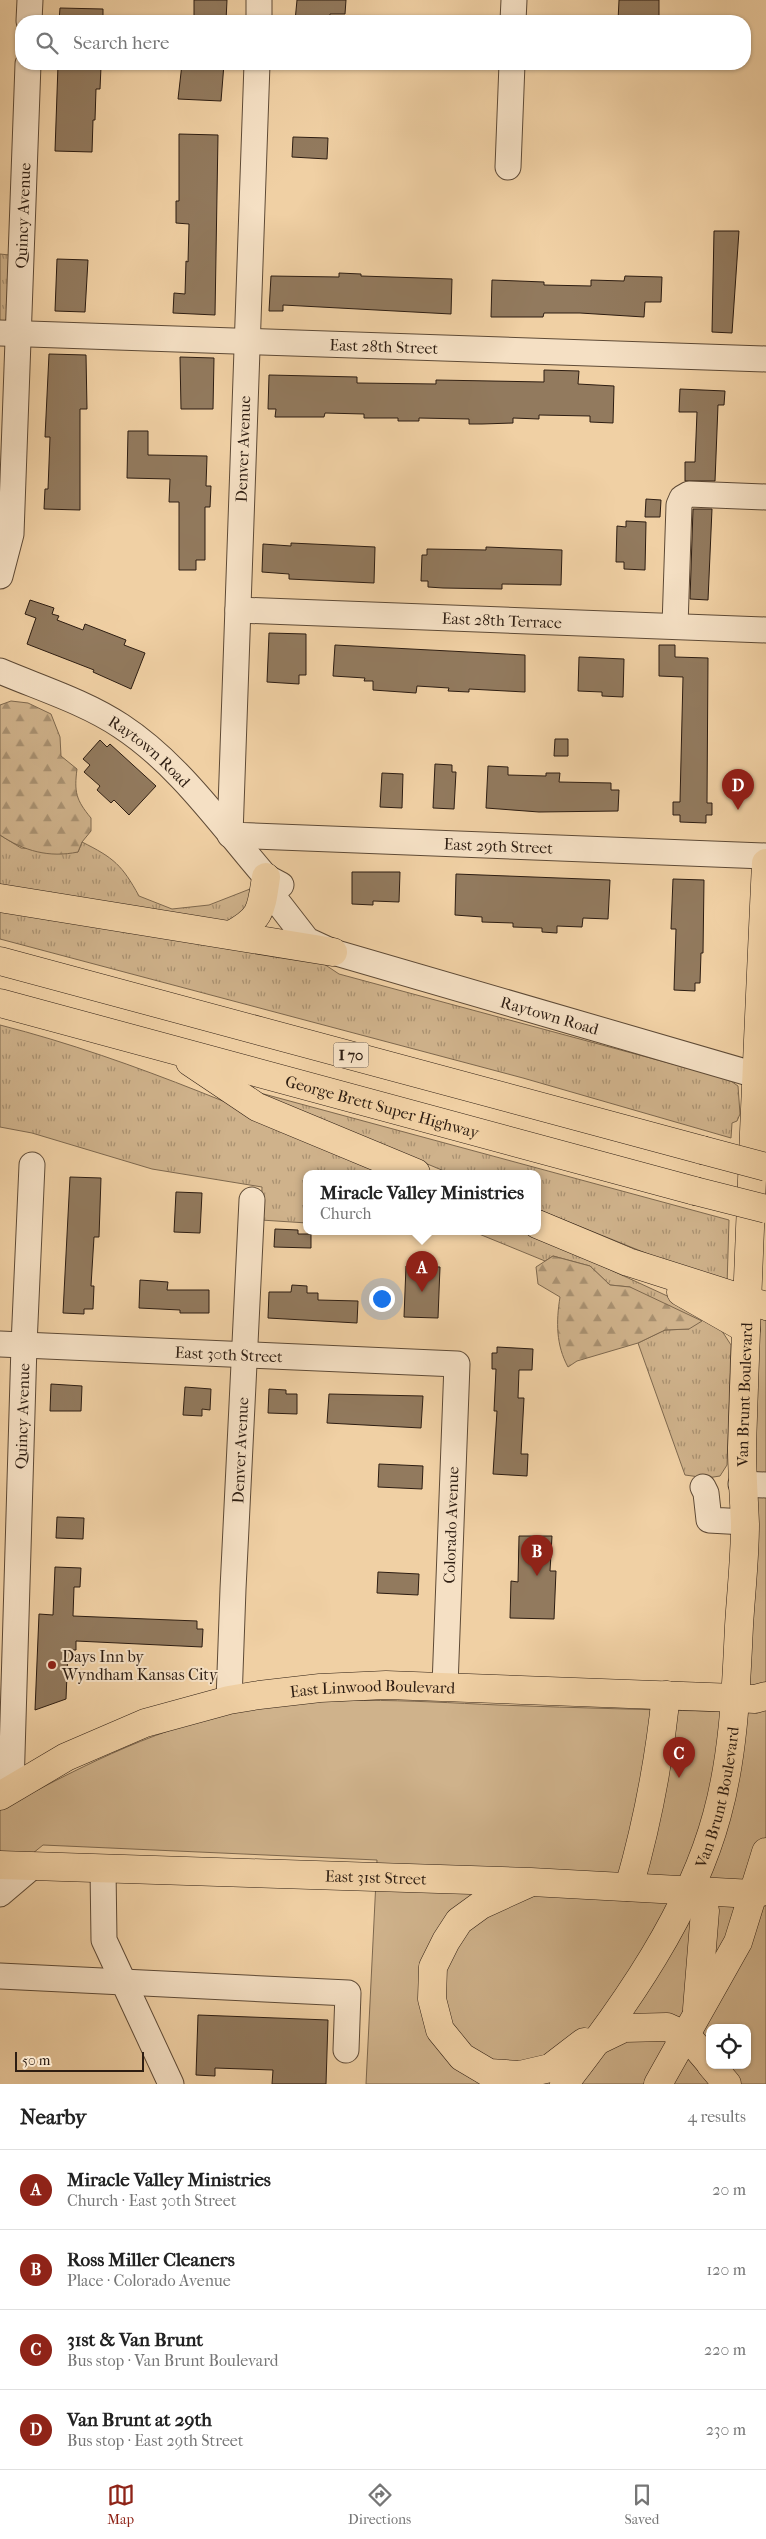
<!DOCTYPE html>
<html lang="en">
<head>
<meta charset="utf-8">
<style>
	:root { --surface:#fff; --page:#f2f2f2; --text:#222; --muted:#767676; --line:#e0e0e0; --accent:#8f2418 }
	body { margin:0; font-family:"IM FELL French Canon",serif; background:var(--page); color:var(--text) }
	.controls { position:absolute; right:15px; bottom:15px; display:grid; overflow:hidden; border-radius:10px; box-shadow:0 1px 4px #0004 }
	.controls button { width:45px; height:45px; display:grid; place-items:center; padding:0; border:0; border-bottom:1px solid var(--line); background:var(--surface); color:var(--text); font:25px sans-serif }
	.scale { position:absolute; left:15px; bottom:12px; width:129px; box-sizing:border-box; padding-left:5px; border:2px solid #2d1d12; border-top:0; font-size:14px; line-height:18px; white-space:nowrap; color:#2d1d12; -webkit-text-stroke:4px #f5e0c4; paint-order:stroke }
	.you { position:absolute; left:381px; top:1298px; width:18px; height:18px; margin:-12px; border:4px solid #fff; border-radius:50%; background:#1a73e8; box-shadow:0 0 0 8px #1a73e833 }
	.badge { display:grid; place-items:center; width:32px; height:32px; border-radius:50%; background:var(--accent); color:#fff; font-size:16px; font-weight:700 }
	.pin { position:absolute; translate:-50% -41px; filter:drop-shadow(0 1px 2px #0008) }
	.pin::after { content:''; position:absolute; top:26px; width:18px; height:15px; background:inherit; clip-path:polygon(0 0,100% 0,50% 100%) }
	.popup { position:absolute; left:303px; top:1170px; width:238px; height:65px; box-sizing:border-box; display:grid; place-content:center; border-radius:10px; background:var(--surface); filter:drop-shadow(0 1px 4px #0005); font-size:16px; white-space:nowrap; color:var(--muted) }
	.popup b { font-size:19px; color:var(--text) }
	.popup::after { content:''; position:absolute; left:50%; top:100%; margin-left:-10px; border:10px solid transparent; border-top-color:var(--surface) }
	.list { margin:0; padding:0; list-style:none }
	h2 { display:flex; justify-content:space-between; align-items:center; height:65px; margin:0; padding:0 20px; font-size:21px }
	h2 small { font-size:16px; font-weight:400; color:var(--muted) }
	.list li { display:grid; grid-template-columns:32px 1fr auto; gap:15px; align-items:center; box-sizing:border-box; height:80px; padding:0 20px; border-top:1px solid var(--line) }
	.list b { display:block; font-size:19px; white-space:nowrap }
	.list p { margin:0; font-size:16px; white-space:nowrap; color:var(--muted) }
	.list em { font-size:16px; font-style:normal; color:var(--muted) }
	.icon { flex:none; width:28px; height:28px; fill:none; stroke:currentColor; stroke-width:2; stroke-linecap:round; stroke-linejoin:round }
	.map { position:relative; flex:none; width:766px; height:2084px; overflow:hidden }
	.search { position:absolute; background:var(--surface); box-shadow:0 1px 4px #0004; left:15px; right:15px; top:15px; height:55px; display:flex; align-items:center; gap:12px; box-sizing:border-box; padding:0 18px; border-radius:20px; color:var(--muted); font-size:19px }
	.sheet { height:385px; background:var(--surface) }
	nav { display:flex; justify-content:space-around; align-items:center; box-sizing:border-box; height:70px; border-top:1px solid var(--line); background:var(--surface); font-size:14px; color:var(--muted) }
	nav a { display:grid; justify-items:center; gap:2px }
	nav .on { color:var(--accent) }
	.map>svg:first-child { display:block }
	.grass { fill:url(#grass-tufts); stroke:#7e684e }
	.forest { fill:url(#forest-firs); stroke:#7e684e }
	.park { fill:#cfb28b; stroke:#7e684e; fill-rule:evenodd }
	.building { fill:#927a5e; stroke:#2d1d12 }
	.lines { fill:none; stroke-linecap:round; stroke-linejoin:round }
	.minor-casing { stroke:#5e4a36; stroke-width:27 }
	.major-casing { stroke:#2d1d12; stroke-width:29 }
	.highway-casing { stroke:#2d1d12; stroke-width:29 }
	.minor { stroke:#f5e0c4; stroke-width:25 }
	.major { stroke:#f0d0a4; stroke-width:28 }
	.highway { stroke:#f0d0a4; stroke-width:28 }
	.highway-bridge-casing { stroke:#2d1d12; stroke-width:29; stroke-linecap:butt }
	.highway-bridge { stroke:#f0d0a4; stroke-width:28 }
	.poi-dot { fill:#8f2418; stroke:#f5e0c4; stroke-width:2 }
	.labels { text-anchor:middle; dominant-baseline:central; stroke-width:4; stroke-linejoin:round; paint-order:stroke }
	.shield { fill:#f5e0c4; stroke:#695847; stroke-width:1 }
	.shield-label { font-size:15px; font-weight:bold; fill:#2d1d12 }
	.street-label { font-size:16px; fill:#2d1d12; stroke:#f5e0c4 }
	.poi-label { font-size:16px; fill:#2d1d12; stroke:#f5e0c4; text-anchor:start }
</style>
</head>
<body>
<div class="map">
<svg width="766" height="2084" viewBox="0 0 766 2084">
	<defs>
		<pattern id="grass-tufts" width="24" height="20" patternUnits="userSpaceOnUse" patternTransform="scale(1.25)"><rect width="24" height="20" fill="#cfb28b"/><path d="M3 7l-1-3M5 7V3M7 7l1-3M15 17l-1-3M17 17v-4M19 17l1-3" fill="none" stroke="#a89070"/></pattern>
		<pattern id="forest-firs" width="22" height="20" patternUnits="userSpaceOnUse" patternTransform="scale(1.25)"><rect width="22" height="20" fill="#cfb28b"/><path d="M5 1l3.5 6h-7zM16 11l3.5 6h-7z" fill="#a89070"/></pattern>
	</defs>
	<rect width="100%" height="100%" fill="#f0d0a4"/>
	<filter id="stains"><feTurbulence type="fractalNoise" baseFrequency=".004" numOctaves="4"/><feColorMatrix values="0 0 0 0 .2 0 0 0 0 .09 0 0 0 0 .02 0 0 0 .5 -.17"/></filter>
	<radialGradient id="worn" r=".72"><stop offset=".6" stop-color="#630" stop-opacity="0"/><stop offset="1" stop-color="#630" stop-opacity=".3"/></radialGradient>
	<!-- grass -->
	<path class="grass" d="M0,254L9,255L7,318L0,325Z
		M0,835L21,848L78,852L82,842C114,858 122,865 139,896L172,909L209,905L250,889L252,902L235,921L219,924L0,887Z
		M0,907L318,960L339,974L728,1079L738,1086L740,1114L737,1121L732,1123L731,1138L523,1078L0,939Z
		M0,1025C137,1060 265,1119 395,1173H307V1223L261,1220L262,1187L152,1169L32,1133L0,1127Z
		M249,1090L729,1220L727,1286L537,1209V1173H449Z
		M424,1231H526L713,1317L731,1345L727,1465L720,1476L707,1478L685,1475L638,1343L665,1330L689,1329L630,1287L610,1285L590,1266L553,1256L545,1261L479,1234Z"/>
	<!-- forest -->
	<path class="forest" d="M11,701L28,703L51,714L60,737L61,756L77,769C74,792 76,800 91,818V831L82,842L78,852C49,858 24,851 0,835V705Z
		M553,1256L590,1266L610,1285L630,1287L702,1321L689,1329L665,1330L638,1343L577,1361L568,1367C556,1345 556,1322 560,1297L538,1284L536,1267Z"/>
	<!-- park -->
	<path class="park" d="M766,1316V2084H366L377,1860L43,1845L0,1880V1810C72,1771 149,1731 230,1713C318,1694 409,1701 498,1705C580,1708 662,1710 744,1712L760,1318ZM710,2028H747V2065H710Z"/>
	<!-- building -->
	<path class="building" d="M194,0H227L226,21H194Z
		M297,0H346L345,14H330L329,21H295Z
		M619,0H659V21H618Z
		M60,8L103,9V21H59Z
		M182,64H224L221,101L178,99Z
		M58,65L101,67L100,89H96L95,120H93L92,152L55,151Z
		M179,134L218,135L215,315L173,313L174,293L185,294L186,261L188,262L189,224L176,223V201H179Z
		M293,137L328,138L327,159L292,157Z
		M714,231H739L732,333L712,332Z
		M57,259L88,260L85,312L55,311Z
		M339,273L361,274V276L452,279L451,314L283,305V311H269L271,276L339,277Z
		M625,276L662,277L661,302H645L644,317L580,313H544L543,317H491L492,280L544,282V285L591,286V280L624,281Z
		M49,354L86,355L87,409H80V510L44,509L45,489H48L50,437H45Z
		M180,357L214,358L213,409H181Z
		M544,370L579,371L578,384L614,386L613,423L590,422V416L539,415V419L513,418V423L482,424H469V419L419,418V421H398V418H364V414L325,413L324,417H275L276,409H268L269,375L357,377V383L436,384V380L544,382Z
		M680,389L725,391L724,405H718L715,481H685V462H695L697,412H679Z
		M128,431H148V455L207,456L206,486H211L210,507H205V560H196V570H179V502H169L170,479L127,478Z
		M646,499L661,500L660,517H645Z
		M693,509H712L708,600L690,599Z
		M626,521L646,522L645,570L624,569V562H616L617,526L626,527Z
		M291,543L375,547L374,583L289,579V574L262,572L263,544L291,546Z
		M486,547L562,550L561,585L502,584V589L443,588L428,587V581H421L422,555H427V549L486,550Z
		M30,600L54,608L52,614L59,616L57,620L83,630L85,624L126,640L124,645L145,653L131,689L93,672L94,670L27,644L36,618L25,614Z
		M269,633L306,634V675H299V684L267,682Z
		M335,645L525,655V692L469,689V692L448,691L449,688L417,686L416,693L373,690V681H364L365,678L333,676Z
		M659,645H675V657L708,658L707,803H712V815H706V823L680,822V815H673V802H680L683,677L659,676Z
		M579,657L624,659L623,697L602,696V692L578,691Z
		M555,739H568V756H554Z
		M100,740L107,747L110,744L156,786L129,815L114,800L111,803L97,790L100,786L84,772L90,765L83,759Z
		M435,764L452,765V772H456L454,809L433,808Z
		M488,766L508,767V775L546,776V773H560L559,782L611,783V790H619L618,811L539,812L486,808Z
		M382,773L403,774L402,808L380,807Z
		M352,872H400L399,902L373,901V905L352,904Z
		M456,874L610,880L608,919L583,918L582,927L557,926V933L542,932V928L513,927V923L482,922V917L455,915Z
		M673,879L704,880L703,953H701L700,983H695V991L674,990L676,929H671Z
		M70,1177L101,1178L99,1237H94L91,1286H94L93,1309H84V1314L63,1313Z
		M176,1192L202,1193L200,1233L174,1232Z
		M275,1229L298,1230V1234H311V1248L274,1247Z
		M406,1266L440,1267L438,1318L404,1317Z
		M140,1280L168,1282L167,1290H209V1313H180V1310L139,1308Z
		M292,1285L307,1286V1293H318V1300L358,1301L357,1323L268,1318L269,1292H291Z
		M497,1347L533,1349L532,1370H519L518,1398H524L521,1454H528L527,1476L493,1474L497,1411H494L496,1369H492V1353H497Z
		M51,1384L82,1386L81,1411H50Z
		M185,1387L211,1389L210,1410L202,1409V1416L183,1415Z
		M269,1389L286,1390V1394H297V1414L268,1413Z
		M329,1394L423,1396L421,1428L327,1423Z
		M379,1464L423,1466L422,1489L378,1487Z
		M57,1517L84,1518L83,1539L56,1538Z
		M519,1536H552L550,1571H556L554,1619L510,1618L511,1581L518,1582Z
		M55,1567L81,1568L80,1587H74L73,1616L197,1621V1629H203L202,1647L76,1641V1650H68L66,1699L35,1710L39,1614L53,1615Z
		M378,1572L419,1574L418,1595L377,1593Z
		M198,2015L328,2020L326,2084H272L273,2070L215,2068V2076L196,2075Z"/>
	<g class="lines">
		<!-- minor casing -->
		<g class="minor-casing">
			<g id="minor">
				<path d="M29,21L30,0"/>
				<path d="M259,21V0"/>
				<path d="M513,21L514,0"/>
				<path id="s1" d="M257,64L230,835L766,856"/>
				<path d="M508,167L512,64"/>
				<path id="s2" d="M0,333L766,359"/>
				<path id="s3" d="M0,576L11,534L28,64"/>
				<path id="s4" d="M238,610L766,630"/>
				<path d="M675,626L679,505L682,498L689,494L766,497"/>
				<path id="s5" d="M0,671C40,688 85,702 121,726C179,764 221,825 266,877L281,885"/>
				<path id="s6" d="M266,877L276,900L307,940L333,952L766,1078"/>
				<path id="s7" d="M0,1344L457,1364L445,1686"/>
				<path d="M741,1484L766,1485"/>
				<path d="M703,1487L706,1493L709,1520L745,1522"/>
				<path id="s8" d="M229,1700L233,1589L252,1200"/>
				<path id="s9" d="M11,1788L24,1345L32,1165"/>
				<path d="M103,1869L104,1940L171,2084"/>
				<path d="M0,1894L33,1866"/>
				<path d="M0,1976L348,1993L346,2050"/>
			</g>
		</g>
		<!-- major casing -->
		<g class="major-casing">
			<g id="major">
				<path id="s10" d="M0,1796L66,1757L145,1723L229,1700L259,1695L320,1688L386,1685L736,1698L755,1699L766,1696"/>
				<path id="s11" d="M0,1865L531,1882L753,1894L766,1891"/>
				<path d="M527,1884L481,1905L459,1921L446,1941L433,1967L432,1999L440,2030L462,2057L489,2073L520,2075L550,2068L584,2042"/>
				<path d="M629,1887C648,1821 659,1763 666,1695"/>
				<path d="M690,1890L705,1911L697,2009"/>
				<path d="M595,2042L624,2028L667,2027L687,2036L710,2063"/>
				<path d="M711,2065L727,2084"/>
				<path id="s12" d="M564,2084C625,2006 691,1912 717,1815C734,1753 736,1689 739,1626C741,1592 745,1558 745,1524C744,1498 742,1473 742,1448C748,1253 757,1058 766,863"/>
				<path d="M658,2084L738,1942L766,1852"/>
			</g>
		</g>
		<!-- highway casing -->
		<g class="highway-casing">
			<g id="highway">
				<path d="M0,898L333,952"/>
				<path d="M231,935C262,918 261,910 266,877"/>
				<path d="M0,961L702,1150"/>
				<path id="s13" d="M0,1003L695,1191"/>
				<path d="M190,1062L257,1107L416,1173"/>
				<path d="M537,1224L628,1262L766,1306"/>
				<path d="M681,1292L746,1329"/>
			</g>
		</g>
		<!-- minor -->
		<use href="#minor" class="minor"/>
		<!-- major -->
		<use href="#major" class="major"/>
		<!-- highway -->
		<use href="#highway" class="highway"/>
		<!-- highway-bridge casing -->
		<g class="highway-bridge-casing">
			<path id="highway-bridge" d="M702,1150L766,1167
				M695,1191L766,1209"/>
		</g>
		<!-- highway-bridge -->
		<use href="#highway-bridge" class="highway-bridge"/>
	</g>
	<!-- markers -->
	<circle class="poi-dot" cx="52" cy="1665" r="5"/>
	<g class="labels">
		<!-- shield labels -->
		<rect class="shield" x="333.5" y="1042.5" width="35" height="25" rx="4"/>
		<g class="shield-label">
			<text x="351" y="1055">I 70</text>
		</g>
		<!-- street labels -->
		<g class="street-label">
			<text stroke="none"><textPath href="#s3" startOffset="362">Quincy Avenue</textPath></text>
			<text stroke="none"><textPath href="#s2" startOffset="384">East 28th Street</textPath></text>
			<text transform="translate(243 449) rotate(-88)">Denver Avenue</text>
			<text stroke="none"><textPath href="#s4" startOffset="264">East 28th Terrace</textPath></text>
			<text stroke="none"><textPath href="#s5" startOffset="171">Raytown Road</textPath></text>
			<text stroke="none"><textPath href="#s1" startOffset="1040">East 29th Street</textPath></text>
			<text stroke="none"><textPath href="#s6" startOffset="330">Raytown Road</textPath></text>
			<text stroke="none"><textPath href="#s13" startOffset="396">George Brett Super Highway</textPath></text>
			<text stroke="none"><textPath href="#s7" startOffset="229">East 30th Street</textPath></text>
			<text stroke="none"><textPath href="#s12" startOffset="734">Van Brunt Boulevard</textPath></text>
			<text stroke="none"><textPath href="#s9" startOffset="372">Quincy Avenue</textPath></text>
			<text stroke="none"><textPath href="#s8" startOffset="250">Denver Avenue</textPath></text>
			<text transform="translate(451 1525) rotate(-88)">Colorado Avenue</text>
			<text stroke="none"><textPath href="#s10" startOffset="394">East Linwood Boulevard</textPath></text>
			<text stroke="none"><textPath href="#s12" startOffset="329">Van Brunt Boulevard</textPath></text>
			<text stroke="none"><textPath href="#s11" startOffset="376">East 31st Street</textPath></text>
		</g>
		<!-- poi labels -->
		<g class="poi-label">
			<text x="62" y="1656">Days Inn by<tspan x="62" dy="18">Wyndham Kansas City</tspan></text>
		</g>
	</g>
	<rect width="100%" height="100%" filter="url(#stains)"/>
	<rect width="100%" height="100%" fill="url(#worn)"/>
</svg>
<div class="controls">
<button><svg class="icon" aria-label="locate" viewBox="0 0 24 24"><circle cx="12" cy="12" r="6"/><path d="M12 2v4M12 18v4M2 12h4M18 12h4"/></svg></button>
</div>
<div class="scale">50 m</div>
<div class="you"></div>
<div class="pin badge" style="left:422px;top:1292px">A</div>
<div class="popup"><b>Miracle Valley Ministries</b>Church</div>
<div class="pin badge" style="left:537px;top:1576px">B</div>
<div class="pin badge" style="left:679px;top:1778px">C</div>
<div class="pin badge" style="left:738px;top:810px">D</div>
<div class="search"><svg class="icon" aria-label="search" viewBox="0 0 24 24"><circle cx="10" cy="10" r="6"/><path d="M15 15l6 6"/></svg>Search here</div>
</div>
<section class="sheet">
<h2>Nearby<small>4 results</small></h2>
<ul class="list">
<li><span class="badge">A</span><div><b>Miracle Valley Ministries</b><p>Church · East 30th Street</p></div><em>20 m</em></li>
<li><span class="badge">B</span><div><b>Ross Miller Cleaners</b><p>Place · Colorado Avenue</p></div><em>120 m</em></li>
<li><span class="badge">C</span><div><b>31st &amp; Van Brunt</b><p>Bus stop · Van Brunt Boulevard</p></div><em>220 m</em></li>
<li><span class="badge">D</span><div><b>Van Brunt at 29th</b><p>Bus stop · East 29th Street</p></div><em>230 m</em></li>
</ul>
</section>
<nav>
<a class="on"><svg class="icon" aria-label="map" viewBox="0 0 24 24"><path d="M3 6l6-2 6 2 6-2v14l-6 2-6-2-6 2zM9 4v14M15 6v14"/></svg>Map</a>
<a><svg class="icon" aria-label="directions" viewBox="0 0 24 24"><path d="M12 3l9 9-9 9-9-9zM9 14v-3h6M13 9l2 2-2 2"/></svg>Directions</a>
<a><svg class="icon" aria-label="saved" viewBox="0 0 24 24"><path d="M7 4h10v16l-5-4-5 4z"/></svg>Saved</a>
</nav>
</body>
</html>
